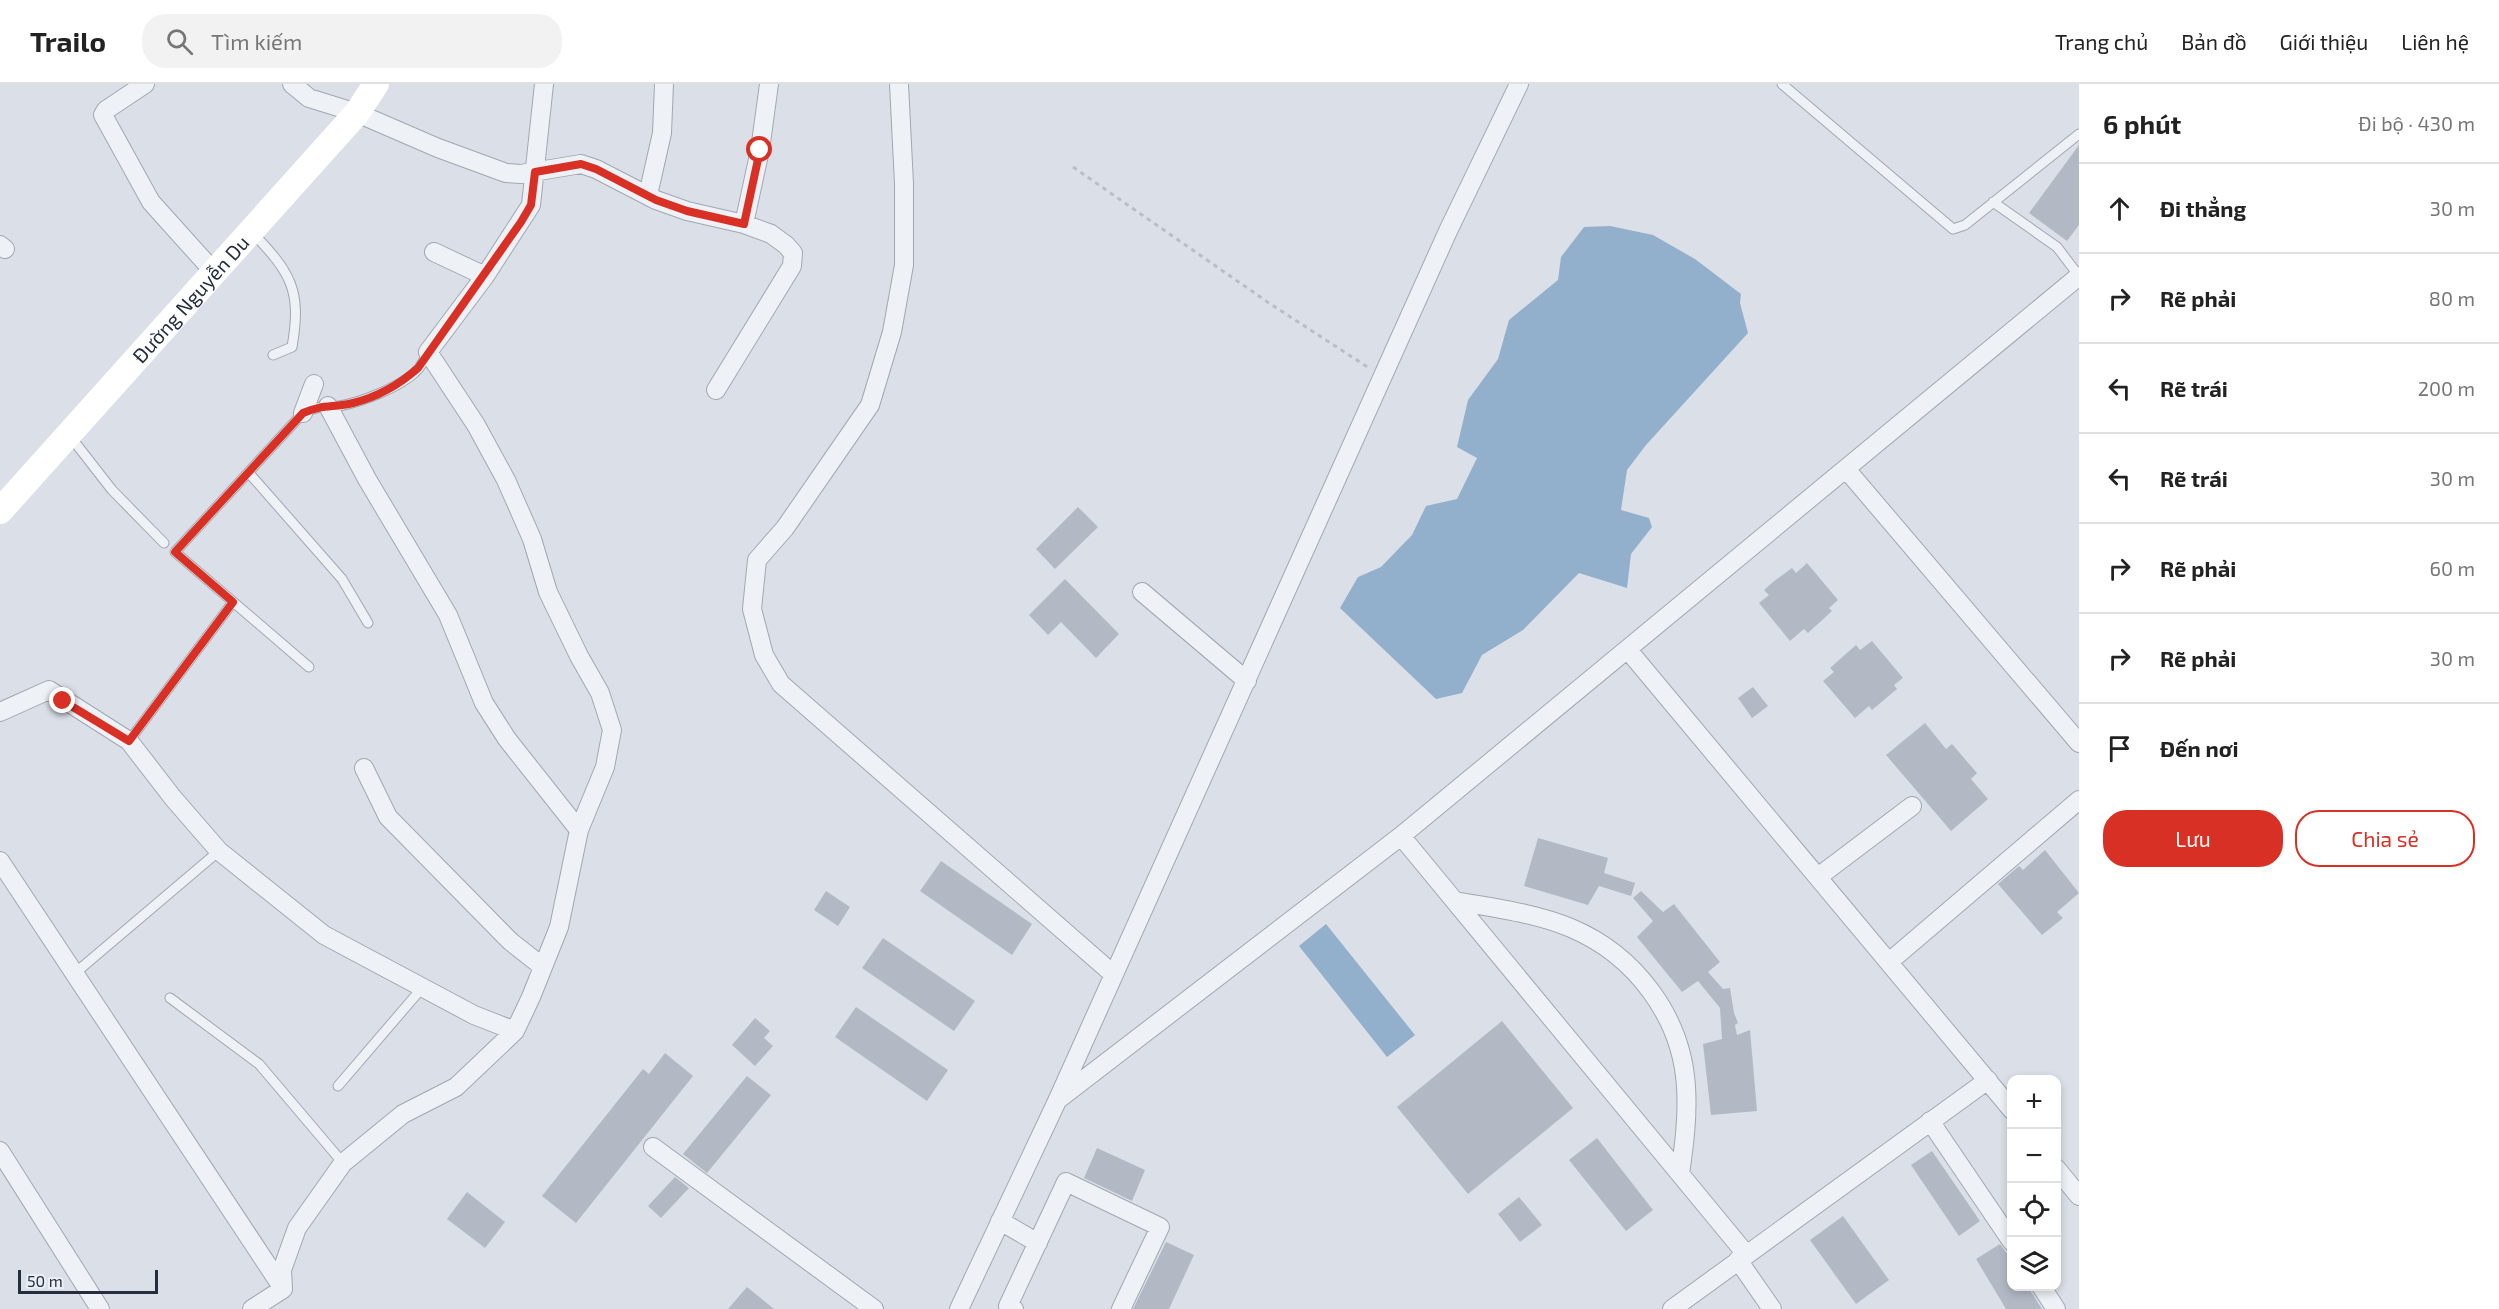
<!DOCTYPE html>
<html lang="vi">
<head>
<meta charset="utf-8">
<style>
	:root { --surface:#fff; --page:#f2f2f2; --text:#222; --muted:#767676; --line:#e0e0e0; --accent:#d93025 }
	body { margin:0; font-family:"Exo 2",sans-serif; background:var(--page); color:var(--text) }
	.controls { position:absolute; right:18px; bottom:18px; display:grid; overflow:hidden; border-radius:12px; box-shadow:0 3px 9px #0003 }
	.controls button { width:54px; height:54px; display:grid; place-items:center; padding:0; border:0; border-bottom:2px solid var(--line); background:var(--surface); color:var(--text); font:30px sans-serif }
	.scale { position:absolute; left:18px; bottom:15px; width:140px; box-sizing:border-box; padding-left:6px; border:3px solid #242e3f; border-top:0; font-size:16px; line-height:21px; white-space:nowrap; color:#242e3f; -webkit-text-stroke:4px #ebeff5; paint-order:stroke }
	.stop { position:absolute; width:18px; height:18px; margin:-14px; border:4px solid #d93025; border-radius:50%; background:#fff }
	.stop.end { background:#d93025; border-color:#fff; box-shadow:0 2px 6px #0008 }
	.list { margin:0; padding:0; list-style:none }
	h2 { display:flex; justify-content:space-between; align-items:center; height:78px; margin:0; padding:0 24px; font-size:26px }
	h2 small { font-size:20px; font-weight:400; color:var(--muted) }
	.list li { display:grid; grid-template-columns:39px 1fr auto; gap:18px; align-items:center; box-sizing:border-box; height:90px; padding:0 24px; border-top:2px solid var(--line) }
	.list b { display:block; font-size:22px; white-space:nowrap }
	.list em { font-size:20px; font-style:normal; color:var(--muted) }
	.actions { display:flex; gap:12px; padding:18px 24px }
	.actions a { flex:1; padding:14px 0; border:2px solid var(--accent); border-radius:24px; text-align:center; font-size:21px; color:var(--accent) }
	.actions .main { background:var(--accent); color:#fff }
	.icon { flex:none; width:33px; height:33px; fill:none; stroke:currentColor; stroke-width:2; stroke-linecap:round; stroke-linejoin:round }
	.map { position:relative; flex:none; width:2079px; height:1225px; overflow:hidden }
	header { display:flex; align-items:center; gap:36px; box-sizing:border-box; height:84px; padding:0 30px; background:var(--surface); border-bottom:2px solid var(--line) }
	header strong { font-size:28px }
	nav { display:flex; gap:33px; margin-inline-start:auto; font-size:21px }
	.search { width:420px; height:54px; background:var(--page); display:flex; align-items:center; gap:15px; box-sizing:border-box; padding:0 21px; border-radius:24px; color:var(--muted); font-size:22px }
	main { display:flex }
	aside { flex:1; background:var(--surface) }
	.map>svg:first-child { display:block }
	.water { fill:#92afcc }
	.building { fill:#b2b9c5 }
	.lines { fill:none; stroke-linecap:round; stroke-linejoin:round }
	.service-casing { stroke:#a0a7b2; stroke-width:11 }
	.minor-casing { stroke:#a0a7b2; stroke-width:20 }
	.path { stroke:#b9bec6; stroke-width:3; stroke-dasharray:4.5 4.5; stroke-linecap:butt }
	.service { stroke:#eef1f5; stroke-width:9 }
	.minor { stroke:#eef1f5; stroke-width:18 }
	.secondary { stroke:#fff; stroke-width:26 }
	.route { stroke:#d93025; stroke-width:8 }
	.labels { text-anchor:middle; dominant-baseline:central; stroke-width:6; stroke-linejoin:round; paint-order:stroke }
	.street-label { font-size:20px; fill:#242e3f; stroke:#ebeff5 }
</style>
</head>
<body>
<header>
<strong>Trailo</strong>
<div class="search"><svg class="icon" aria-label="search" viewBox="0 0 24 24"><circle cx="10" cy="10" r="6"/><path d="M15 15l6 6"/></svg>Tìm kiếm</div>
<nav><a>Trang chủ</a><a>Bản đồ</a><a>Giới thiệu</a><a>Liên hệ</a></nav>
</header>
<main>
<div class="map">
<svg width="2079" height="1225" viewBox="0 0 2079 1225">
	<rect width="100%" height="100%" fill="#dbe0e8"/>
	<!-- water -->
	<path class="water" d="M1610,142L1653,151L1695,175L1741,210L1740,219L1748,249L1646,361L1627,386L1621,426L1649,434L1652,443L1631,470L1627,504L1579,489L1523,546L1482,571L1462,609L1436,615L1340,524L1358,493L1381,483L1412,451L1426,422L1457,415L1477,374L1457,363L1468,316L1498,275L1509,236L1558,196L1561,173L1584,143Z
		M1326,840L1415,951L1387,973L1299,862Z"/>
	<!-- building -->
	<path class="building" d="M2079,61V141L2067,157L2029,129Z
		M1078,423L1098,443L1055,485L1036,465Z
		M1807,479L1838,516L1829,524L1832,527L1808,549L1804,545L1790,557L1759,519L1769,511L1764,506L1773,498L1792,484L1796,489Z
		M1065,495L1119,550L1096,574L1061,538L1048,551L1029,531Z
		M1872,557L1903,594L1894,601L1897,605L1872,626L1869,622L1855,634L1823,597L1834,588L1830,584L1856,561L1860,566Z
		M1753,603L1768,622L1752,634L1738,614Z
		M1925,639L1946,665L1952,660L1977,689L1971,695L1988,715L1951,747L1886,671Z
		M1538,754L1608,774L1604,789L1635,799L1631,812L1599,802L1588,821L1524,802Z
		M2045,766L2079,809L2057,828L2063,834L2042,851L1998,800L2019,782L2023,786Z
		M941,777L1032,840L1012,871L920,807Z
		M826,807L850,823L838,842L814,826Z
		M1641,807L1663,828L1674,820L1720,878L1708,888L1723,905L1730,904L1734,929L1738,939L1735,941L1737,951L1750,946L1757,1027L1711,1031L1703,960L1722,955L1720,924L1698,897L1682,908L1637,853L1653,837L1633,814Z
		M883,854L975,917L954,947L862,884Z
		M856,923L948,986L927,1017L835,953Z
		M755,934L770,947L764,954L773,962L755,982L732,961Z
		M1502,937L1573,1024L1468,1110L1397,1023Z
		M665,969L693,992L576,1139L542,1112L643,985L649,990Z
		M747,992L771,1011L707,1089L683,1070Z
		M1597,1054L1653,1126L1626,1147L1569,1076Z
		M1097,1064L1145,1086L1132,1117L1084,1094Z
		M1932,1067L1980,1137L1959,1152L1911,1081Z
		M675,1093L689,1104L661,1134L648,1122Z
		M467,1108L505,1138L485,1164L447,1135Z
		M1519,1113L1542,1141L1520,1158L1498,1130Z
		M1843,1132L1889,1196L1856,1220L1810,1156Z
		M1166,1158L1194,1171L1169,1225H1133Z
		M2000,1160L2012,1177V1203H2028L2042,1225H2006L1976,1175Z
		M747,1203L774,1225H728Z"/>
	<g class="lines">
		<!-- service casing -->
		<g class="service-casing">
			<path id="service" d="M1782,0L1953,145L1965,141L2079,50
				M1993,118L2057,163L2079,192
				M252,148C291,189 302,206 292,263L273,271
				M70,352L112,406L164,459
				M249,389L342,495L368,539
				M309,583L175,468L303,329C321,321 322,324 339,322C362,318 404,302 419,284C423,279 425,273 428,268
				M129,657L233,518
				M74,890L219,767
				M170,914L259,980L343,1079
				M338,1002L422,904"/>
		</g>
		<!-- minor casing -->
		<g class="minor-casing">
			<path id="minor" d="M145,0L106,26L103,31L151,118L214,188
				M292,0L309,14L357,29L438,64L506,89L521,90L581,80L596,85L656,116L687,127L744,140L771,150L786,161L793,169L792,182L716,306
				M899,0L904,100V181L892,248L870,321L785,444L757,476L752,525L764,571L781,600L1113,890
				M648,111L662,49L664,0
				M744,140L760,66L769,0
				M0,161L5,165
				M434,168L485,192
				M328,322L367,395L448,531L484,619L507,655L579,746
				M303,329L314,300
				M1846,385L2079,659
				M1142,508L1247,597
				M1628,566L2012,1026
				M0,628L49,606L129,657L173,714L219,767L324,851L474,931L515,947
				M364,684L388,733L510,857L543,883
				M1401,752L1746,1170
				M0,777L282,1203
				M1818,793L1912,722
				M1455,817C1494,824 1535,829 1571,844C1635,871 1682,933 1686,1003C1688,1032 1684,1062 1680,1090
				M1889,878L2079,716
				M1060,1014L1401,752L2079,192
				M1930,1037L2012,1158
				M653,1063L874,1225
				M0,1067L100,1225
				M2056,1084L2079,1112
				M1000,1137L1038,1159
				M1738,1176L1772,1225
				M2041,1202L2056,1225
				M283,1205L282,1186L297,1144L343,1079L403,1030L456,1003L515,947L531,913L559,843L579,746L605,683L612,646L600,609L579,572L548,508L532,455L506,396L476,341L428,268L485,192L531,121L544,0
				M252,1225L283,1205
				M959,1225L1058,1015L1448,147L1519,0
				M1014,1225L1008,1222L1066,1098L1160,1143L1121,1225
				M1672,1225L1988,996"/>
		</g>
		<!-- path -->
		<path class="path" d="M1073,83L1269,219L1369,284"/>
		<!-- service -->
		<use href="#service" class="service"/>
		<!-- minor -->
		<use href="#minor" class="minor"/>
		<!-- secondary -->
		<path class="secondary" id="s1" d="M0,427L357,29L376,0"/>
	</g>
	<g class="lines">
		<!-- route -->
		<path class="route" d="M63,617L129,657L233,518L175,468L303,329C323,320 333,324 353,319C377,313 400,300 418,284L521,138L531,121L535,88L581,80L596,85L656,116L687,127L744,140L760,66"/>
	</g>
	<g class="labels">
		<!-- street labels -->
		<g class="street-label">
			<text stroke="none"><textPath href="#s1" startOffset="285">Đường Nguyễn Du</textPath></text>
		</g>
	</g>
</svg>
<div class="controls">
<button>+</button>
<button>−</button>
<button><svg class="icon" aria-label="locate" viewBox="0 0 24 24"><circle cx="12" cy="12" r="6"/><path d="M12 2v4M12 18v4M2 12h4M18 12h4"/></svg></button>
<button><svg class="icon" aria-label="layers" viewBox="0 0 24 24"><path d="M12 4l9 5-9 5-9-5zM3 14l9 5 9-5"/></svg></button>
</div>
<div class="scale">50 m</div>
<div class="stop" style="left:760px;top:66px"></div>
<div class="stop end" style="left:63px;top:617px"></div>
</div>
<aside>
<h2>6 phút<small>Đi bộ · 430 m</small></h2>
<ul class="list">
<li><svg class="icon" aria-label="ahead" viewBox="0 0 24 24"><path d="M12 20V5M6 11l6-6 6 6"/></svg><div><b>Đi thẳng</b></div><em>30 m</em></li>
<li><svg class="icon" aria-label="right" viewBox="0 0 24 24"><path d="M7 20v-9h11M14 6l5 5-5 5"/></svg><div><b>Rẽ phải</b></div><em>80 m</em></li>
<li><svg class="icon" aria-label="left" viewBox="0 0 24 24"><path d="M17 20v-9H6M10 6l-5 5 5 5"/></svg><div><b>Rẽ trái</b></div><em>200 m</em></li>
<li><svg class="icon" aria-label="left" viewBox="0 0 24 24"><path d="M17 20v-9H6M10 6l-5 5 5 5"/></svg><div><b>Rẽ trái</b></div><em>30 m</em></li>
<li><svg class="icon" aria-label="right" viewBox="0 0 24 24"><path d="M7 20v-9h11M14 6l5 5-5 5"/></svg><div><b>Rẽ phải</b></div><em>60 m</em></li>
<li><svg class="icon" aria-label="right" viewBox="0 0 24 24"><path d="M7 20v-9h11M14 6l5 5-5 5"/></svg><div><b>Rẽ phải</b></div><em>30 m</em></li>
<li><svg class="icon" aria-label="arrive" viewBox="0 0 24 24"><path d="M6 21V4h12l-3 4 3 4H6"/></svg><div><b>Đến nơi</b></div></li>
</ul>
<div class="actions"><a class="main">Lưu</a><a>Chia sẻ</a></div>
</aside>
</main>
</body>
</html>
